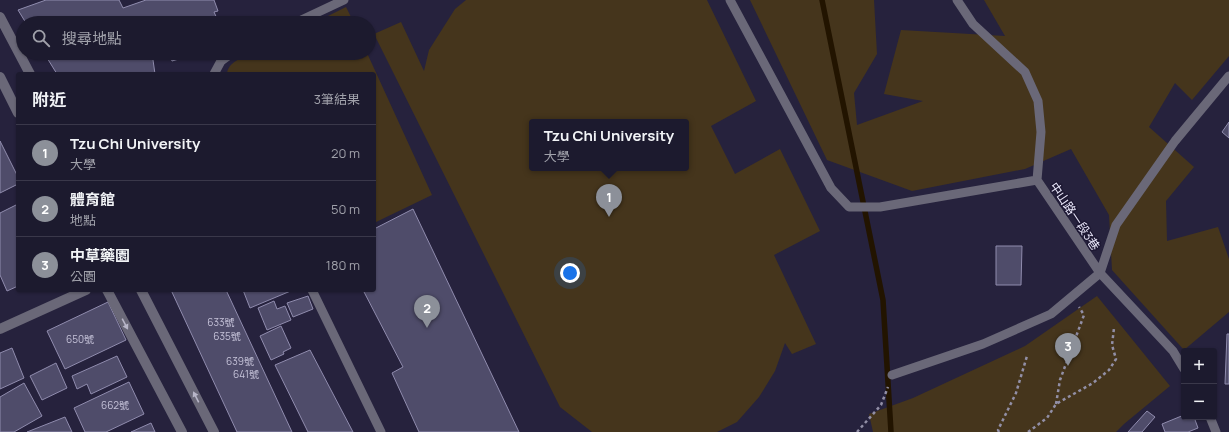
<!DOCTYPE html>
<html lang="zh-TW">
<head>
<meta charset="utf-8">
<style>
	:root { --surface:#1c1a2e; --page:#252336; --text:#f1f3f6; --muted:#a0a1aa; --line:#3a384a; --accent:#8c9099 }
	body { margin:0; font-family:Manrope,"Noto Sans TC",sans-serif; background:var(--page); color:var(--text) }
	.controls { position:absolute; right:12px; bottom:12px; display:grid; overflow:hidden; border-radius:4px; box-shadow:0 1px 3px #0004 }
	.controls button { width:36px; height:36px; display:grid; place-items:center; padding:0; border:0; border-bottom:1px solid var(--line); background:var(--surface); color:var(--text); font:20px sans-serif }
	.you { position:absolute; left:570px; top:273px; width:14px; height:14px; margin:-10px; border:3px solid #fff; border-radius:50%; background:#1a73e8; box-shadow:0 0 0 6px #1a73e833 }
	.badge { display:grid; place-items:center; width:26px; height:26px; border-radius:50%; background:var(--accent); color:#fff; font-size:13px; font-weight:700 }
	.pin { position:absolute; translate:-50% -33px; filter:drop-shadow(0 1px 2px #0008) }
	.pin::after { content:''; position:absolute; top:21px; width:14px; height:12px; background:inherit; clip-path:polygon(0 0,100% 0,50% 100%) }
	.popup { position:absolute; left:529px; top:119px; width:160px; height:52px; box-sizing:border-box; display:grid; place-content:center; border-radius:4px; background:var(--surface); filter:drop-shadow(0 1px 3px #0005); font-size:13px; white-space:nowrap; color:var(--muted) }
	.popup b { font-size:15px; color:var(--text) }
	.popup::after { content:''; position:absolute; left:50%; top:100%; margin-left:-8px; border:8px solid transparent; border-top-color:var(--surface) }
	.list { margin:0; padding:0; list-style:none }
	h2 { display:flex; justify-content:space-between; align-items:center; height:52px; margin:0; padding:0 16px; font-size:17px }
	h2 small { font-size:13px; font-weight:400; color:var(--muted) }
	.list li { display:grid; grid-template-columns:26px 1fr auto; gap:12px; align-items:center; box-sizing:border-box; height:56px; padding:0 16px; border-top:1px solid var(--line) }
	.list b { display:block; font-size:15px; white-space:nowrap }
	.list p { margin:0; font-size:13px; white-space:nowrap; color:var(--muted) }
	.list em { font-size:13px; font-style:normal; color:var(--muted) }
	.icon { flex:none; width:22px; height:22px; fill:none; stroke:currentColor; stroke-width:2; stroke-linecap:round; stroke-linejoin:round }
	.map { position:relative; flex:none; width:1229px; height:432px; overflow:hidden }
	.search { position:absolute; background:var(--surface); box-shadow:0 1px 3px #0004; left:16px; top:16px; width:360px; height:44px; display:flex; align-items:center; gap:10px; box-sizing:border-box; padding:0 14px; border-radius:22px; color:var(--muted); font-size:15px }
	.panel { position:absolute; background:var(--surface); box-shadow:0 1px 3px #0004; left:16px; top:72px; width:360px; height:220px; border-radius:4px }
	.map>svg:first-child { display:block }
	.green { fill:#45351c; fill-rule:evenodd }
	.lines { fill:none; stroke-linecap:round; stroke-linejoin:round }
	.stream { stroke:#221400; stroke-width:5.5 }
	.building { fill:#4f4c6a; stroke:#908cae }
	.path { stroke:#928fa6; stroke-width:2.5; stroke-dasharray:3 3; stroke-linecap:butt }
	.service { stroke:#6a6878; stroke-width:9 }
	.minor { stroke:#6a6878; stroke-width:10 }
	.tertiary { stroke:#6a6878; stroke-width:10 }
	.oneway { fill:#b8b6c8 }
	.labels { text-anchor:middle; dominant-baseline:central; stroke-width:3; stroke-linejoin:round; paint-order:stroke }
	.number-label { font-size:10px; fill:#c5c2d8 }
	.street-label { font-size:12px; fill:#eceafd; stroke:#1d1833 }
</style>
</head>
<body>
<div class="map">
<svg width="1229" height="432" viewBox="0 0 1229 432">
	<rect width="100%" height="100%" fill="#26223d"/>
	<!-- green -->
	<path class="green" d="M466,0H707L756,101L711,126L735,174L780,149L820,231L774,255L816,344L792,354L785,343L775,371L759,397L737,422L717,432H592L560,407L374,34L401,22L424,71L429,50L455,9ZM532,122H686V168H532Z
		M750,0H874L877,54L854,93L857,125L923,101L884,94L901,30L1005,36L984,0H1229V56L1192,100L1175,83L1149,127L1194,167L1166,201L1167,241L1218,227L1229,259V312L1184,350L1112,270L1109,215L1071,149L1025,169L912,191L827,160Z
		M346,7L354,23H314Z
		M251,53H367L432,195L374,223V74H227C228,62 242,58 251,53Z
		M1097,296L1170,386L1124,424L1116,432H873L869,414L913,398L1025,346Z"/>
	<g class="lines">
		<!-- stream -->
		<path class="stream" d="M822,0L883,300L891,432"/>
	</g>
	<!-- building -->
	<path class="building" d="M46,0H119L123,8L146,0H214L218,11L214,12L219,23H26L18,10Z
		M44,53H152L155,74H57Z
		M169,53H199L172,61Z
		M1229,122V138L1222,132Z
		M0,141L18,177V184L0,193Z
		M18,204V286L7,291L0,275V213Z
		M413,209L519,432H419L392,373L403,367L363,290H374V229Z
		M996,246H1022L1021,285H996Z
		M171,290H226L292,432H237Z
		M243,290H293L250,308Z
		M308,296L313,309L293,317L287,303Z
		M274,301L277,309L285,306L291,320L267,330L258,308Z
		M108,302L126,340L65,369L47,331Z
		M281,326L291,348L283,352L284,354L271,360L260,336Z
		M1227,334H1229V384H1225Z
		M12,348L24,378L0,389V353Z
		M310,350L353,432H308L275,365Z
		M117,356L127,377L91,394L87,384L77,389L72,376Z
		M56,363L67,388L42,400L30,376Z
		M129,382L144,414L106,432H85L74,408Z
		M24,383L42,416L14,432H0V397Z
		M1147,411L1155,417L1142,432H1128Z
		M1184,415V417H1194L1198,428L1188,432H1165L1162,424Z
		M65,417L72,432H27Z
		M151,423L155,432H131Z"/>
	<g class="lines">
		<!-- path -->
		<path class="path" d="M1056,404L1060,380L1084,315L1079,307
			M857,432L881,405L888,387
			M999,432L998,430L1016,393L1027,356
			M1028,432L1047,418L1056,404L1093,383L1109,370L1116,359L1112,345L1114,328"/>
		<!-- service -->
		<path class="service" d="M730,0L831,188L849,207H880L1037,180
			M957,0L973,24L1025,72L1038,101L1041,132L1037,180L1100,273L1173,351L1184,369
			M295,23L344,0
			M214,74L221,61L232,53
			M312,290L381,432
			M892,375L983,344L1051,314L1100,273L1116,225L1175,141L1229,76
			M1210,417L1216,432"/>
		<!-- minor -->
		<path class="minor" d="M0,329L86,290"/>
		<!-- tertiary -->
		<path class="tertiary" d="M0,17L30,74
			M0,77L18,113
			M107,290L182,432
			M141,290L214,432"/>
	</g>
	<!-- one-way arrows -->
	<defs><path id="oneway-solid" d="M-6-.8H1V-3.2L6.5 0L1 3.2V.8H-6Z"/></defs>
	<g class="oneway">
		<use href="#oneway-solid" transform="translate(125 324) rotate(62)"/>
		<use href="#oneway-solid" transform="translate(196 397) rotate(-117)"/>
	</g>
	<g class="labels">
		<!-- number labels -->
		<g class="number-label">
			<text x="221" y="322">633號</text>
			<text x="227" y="336">635號</text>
			<text x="80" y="339">650號</text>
			<text x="240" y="361">639號</text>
			<text x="246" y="374">641號</text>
			<text x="115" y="405">662號</text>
		</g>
		<!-- street labels -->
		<g class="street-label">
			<text transform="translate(1075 216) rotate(56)">中山路一段3巷</text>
		</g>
	</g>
</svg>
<div class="controls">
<button>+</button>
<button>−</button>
</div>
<div class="you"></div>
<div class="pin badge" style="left:609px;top:217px">1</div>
<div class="popup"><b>Tzu Chi University</b>大學</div>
<div class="pin badge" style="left:427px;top:328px">2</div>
<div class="pin badge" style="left:1068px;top:366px">3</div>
<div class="search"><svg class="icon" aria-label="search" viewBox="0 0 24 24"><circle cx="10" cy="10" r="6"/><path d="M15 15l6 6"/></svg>搜尋地點</div>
<section class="panel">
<h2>附近<small>3筆結果</small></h2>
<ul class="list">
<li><span class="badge">1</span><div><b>Tzu Chi University</b><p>大學</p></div><em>20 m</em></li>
<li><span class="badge">2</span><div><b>體育館</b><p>地點</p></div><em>50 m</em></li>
<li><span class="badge">3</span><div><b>中草藥園</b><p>公園</p></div><em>180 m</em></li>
</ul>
</section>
</div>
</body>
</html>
